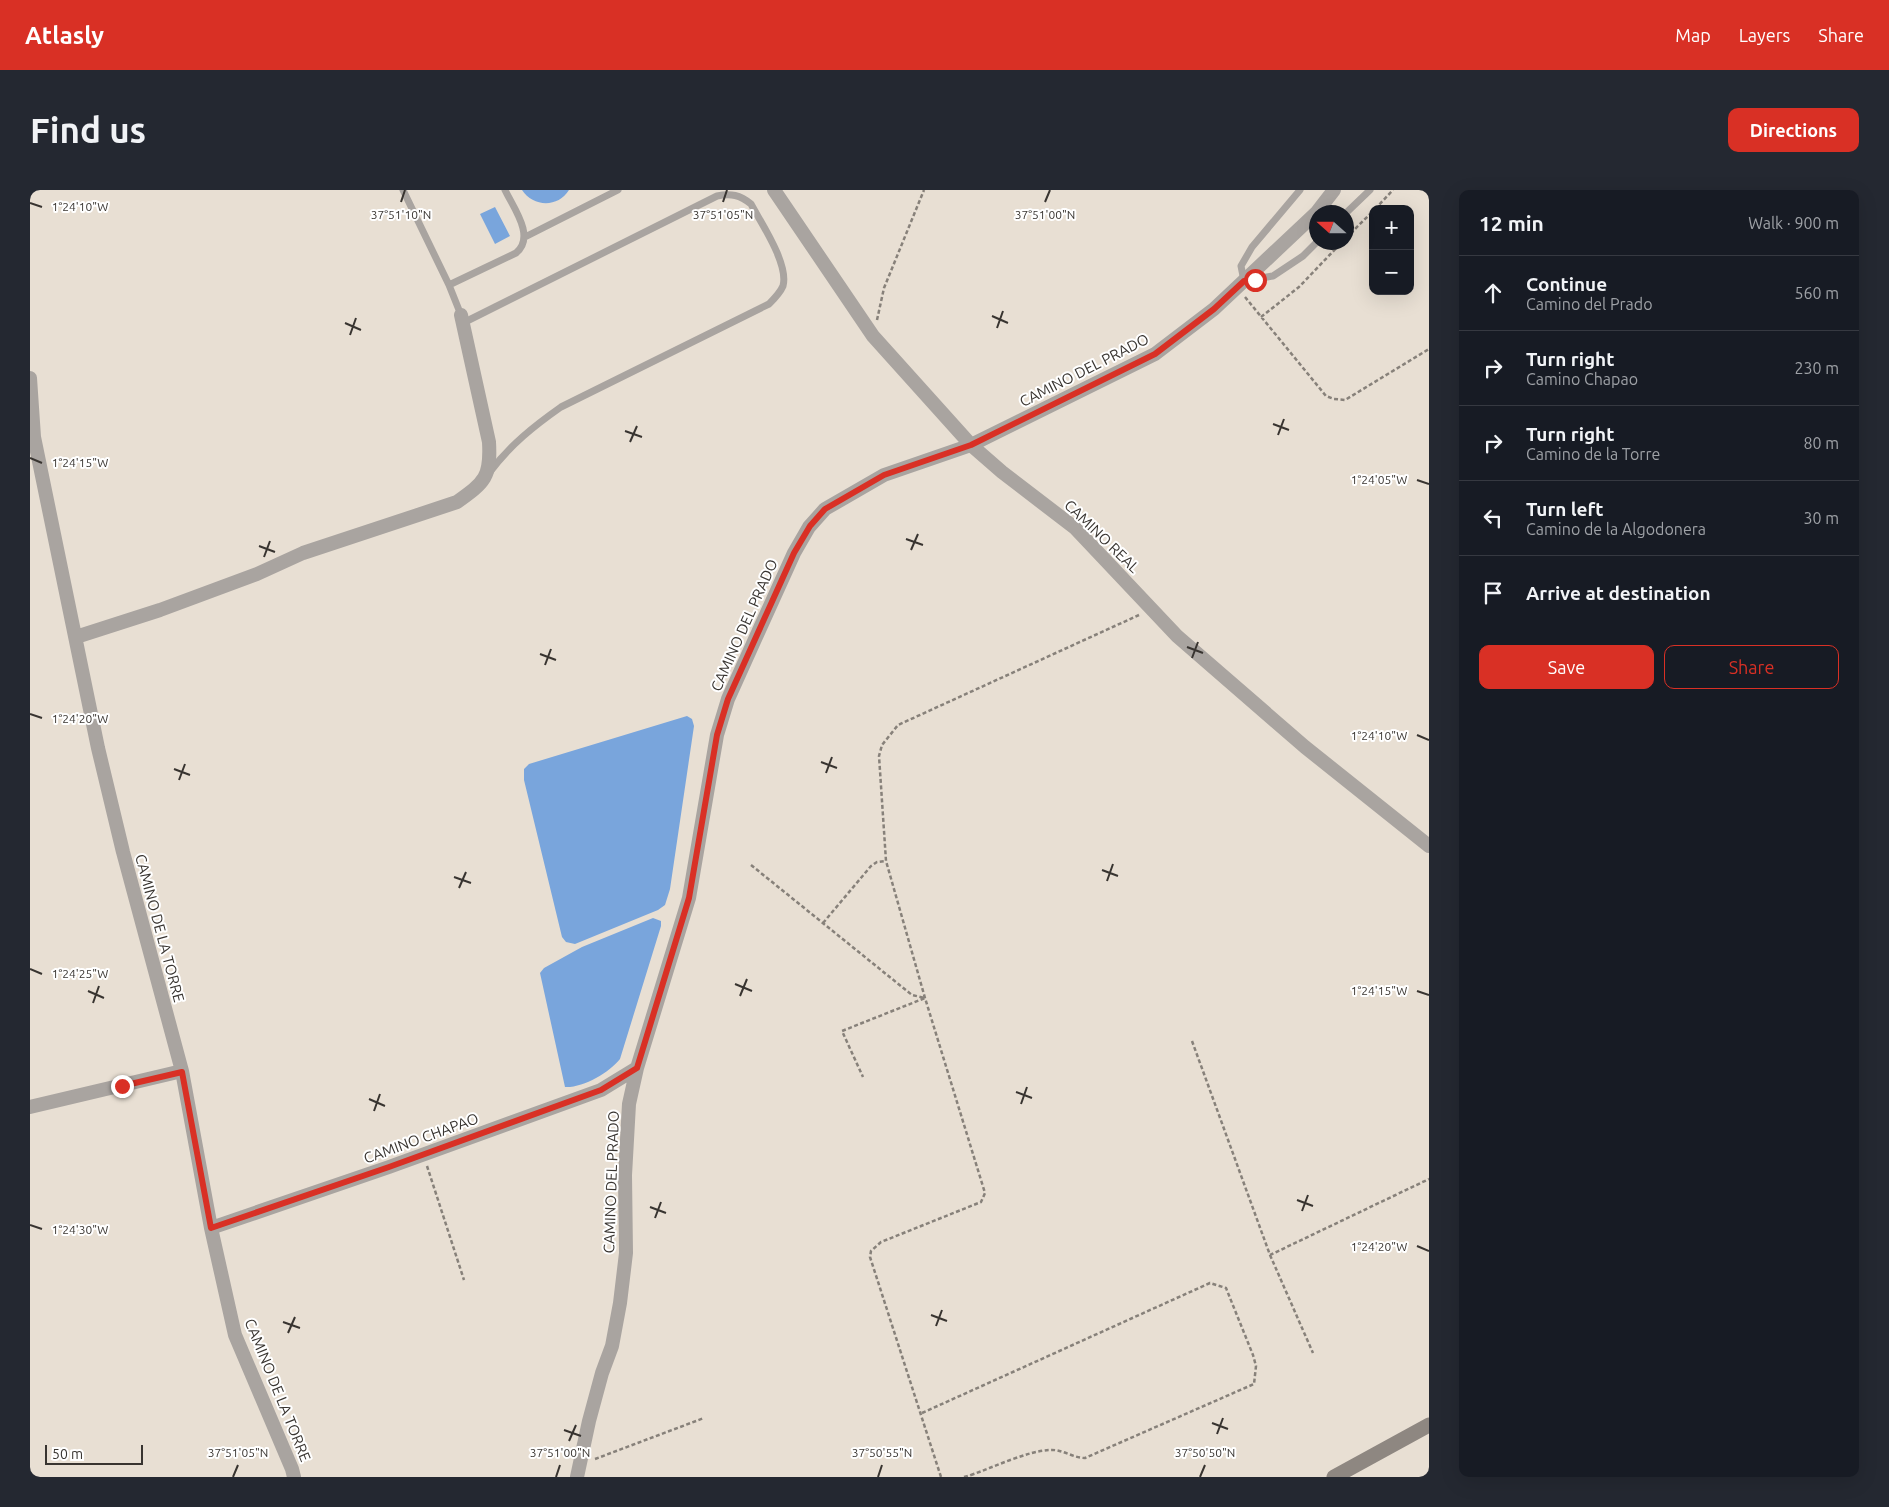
<!DOCTYPE html>
<html lang="en">
<head>
<meta charset="utf-8">
<style>
	:root { --surface:#171b24; --page:#242831; --text:#f1f3f6; --muted:#9ea1a6; --line:#363941; --accent:#d93025 }
	body { margin:0; font-family:Ubuntu,sans-serif; background:var(--page); color:var(--text) }
	.controls { position:absolute; right:15px; top:15px; display:grid; overflow:hidden; border-radius:10px; box-shadow:0 5px 20px #0002 }
	.controls button { width:45px; height:45px; display:grid; place-items:center; padding:0; border:0; border-bottom:1px solid var(--line); background:var(--surface); color:var(--text); font:25px sans-serif }
	.compass { position:absolute; left:1279px; top:15px; width:45px; height:45px; border-radius:50%; background:var(--surface); box-shadow:0 5px 20px #0002; rotate:291deg }
	.scale { position:absolute; left:15px; bottom:12px; width:98px; box-sizing:border-box; padding-left:5px; border:2px solid #383430; border-top:0; font-size:14px; line-height:18px; white-space:nowrap; color:#383430; -webkit-text-stroke:4px #fff; paint-order:stroke }
	.stop { position:absolute; width:15px; height:15px; margin:-11px; border:4px solid #d93025; border-radius:50%; background:#fff }
	.stop.end { background:#d93025; border-color:#fff; box-shadow:0 1px 5px #0008 }
	.list { margin:0; padding:0; list-style:none }
	h2 { display:flex; justify-content:space-between; align-items:center; height:65px; margin:0; padding:0 20px; font-size:21px }
	h2 small { font-size:16px; font-weight:400; color:var(--muted) }
	.list li { display:grid; grid-template-columns:32px 1fr auto; gap:15px; align-items:center; box-sizing:border-box; height:75px; padding:0 20px; border-top:1px solid var(--line) }
	.list b { display:block; font-size:19px; white-space:nowrap }
	.list p { margin:0; font-size:16px; white-space:nowrap; color:var(--muted) }
	.list em { font-size:16px; font-style:normal; color:var(--muted) }
	.actions { display:flex; gap:10px; padding:15px 20px }
	.actions a { flex:1; padding:11px 0; border:1px solid var(--accent); border-radius:10px; text-align:center; font-size:18px; color:var(--accent) }
	.actions .main { background:var(--accent); color:#fff }
	.icon { flex:none; width:28px; height:28px; fill:none; stroke:currentColor; stroke-width:2; stroke-linecap:round; stroke-linejoin:round }
	.map { position:relative; flex:none; width:1399px; height:1287px; overflow:hidden; border-radius:10px }
	header { display:flex; align-items:center; gap:30px; box-sizing:border-box; height:70px; padding:0 25px; background:var(--accent); color:#fff }
	header strong { font-size:24px }
	nav { display:flex; gap:28px; margin-inline-start:auto; font-size:18px }
	.intro { display:flex; align-items:center; justify-content:space-between; box-sizing:border-box; height:120px; padding:0 30px }
	h1 { margin:0; font-size:35px }
	.button { padding:12px 22px; border-radius:10px; background:var(--accent); color:#fff; font-size:18px; font-weight:700 }
	main { display:flex; gap:30px; padding:0 30px }
	aside { flex:1; background:var(--surface); border-radius:10px; box-shadow:0 5px 20px #0002 }
	.map>svg:first-child { display:block }
	.water { fill:#79a5dc }
	.lines { fill:none; stroke-linecap:round; stroke-linejoin:round }
	.path { stroke:#87817a; stroke-width:2.5; stroke-dasharray:4 2.5; stroke-linecap:butt }
	.lane { stroke:#a9a4a0; stroke-width:7 }
	.street { stroke:#a9a4a0; stroke-width:14 }
	.secondary { stroke:#8e8781; stroke-width:15 }
	.route { stroke:#d93025; stroke-width:6 }
	.ticks { fill:none; stroke:#383430; stroke-width:2 }
	.labels { text-anchor:middle; dominant-baseline:central; stroke-width:4; stroke-linejoin:round; paint-order:stroke }
	.street-label { font-size:15px; fill:#383430; stroke:#fff }
	.ticks-label { font-size:12px; text-anchor:middle; fill:#383430; stroke:#fff; stroke-width:4; stroke-linejoin:round; paint-order:stroke }
</style>
</head>
<body>
<header>
<strong>Atlasly</strong>
<nav><a>Map</a><a>Layers</a><a>Share</a></nav>
</header>
<div class="intro"><h1>Find us</h1><a class="button">Directions</a></div>
<main>
<div class="map">
<svg width="1399" height="1287" viewBox="0 0 1399 1287">
	<rect width="100%" height="100%" fill="#e8dfd3"/>
	<!-- water -->
	<path class="water" d="M492,0H539C528,18 503,17 492,0Z
		M465,17L480,46L465,54L450,24Z
		M657,526L662,529L664,536L640,699L635,715L628,720L545,754L536,752L532,747L494,590V579L499,574Z
		M623,728L631,731V736L590,869C579,883 553,898 535,897L510,783L514,778L552,757Z"/>
	<g class="lines">
		<!-- path -->
		<path class="path" d="M1345,19L1363,0
			M1316,48L1343,21
			M1215,107L1296,206L1304,209L1315,210L1399,159
			M1231,127L1269,97L1312,52
			M847,130L854,98L894,0
			M721,675L882,805L895,808L812,841L833,887
			M793,733L841,676L847,672L856,671
			M1162,851L1240,1065L1399,989
			M397,976L434,1090
			M1240,1065L1283,1163
			M892,1223L1180,1093L1196,1098L1223,1165L1226,1176L1224,1194L1055,1268C1043,1268 1032,1259 1020,1260C997,1261 964,1277 941,1285V1287
			M565,1269L674,1228
			M911,1287L840,1067L841,1061L851,1052L951,1012L955,1003L895,808L856,671L849,566L852,555L868,535L1109,425
			M934,1287L941,1285"/>
		<!-- lane -->
		<path class="lane" d="M373,0L419,95L431,125
			M1270,0L1222,57L1211,76L1214,91L1243,86L1273,66L1287,52
			M1316,23L1340,0
			M495,47L588,0
			M419,95L486,63C506,47 483,17 475,0
			M433,133L687,6C701,3 710,5 721,14C731,33 759,74 753,96C750,103 744,109 739,114L531,217C504,236 480,255 460,282"/>
		<!-- street -->
		<path class="street" d="M744,0L843,146L941,255L972,282L1045,338L1147,446L1275,557L1399,656
			M1287,22L1304,0
			M0,188L4,247L68,558L93,662L152,881L181,1038L205,1145L262,1279L264,1287
			M46,447L130,420L227,384L273,363L427,312C455,292 461,287 459,252L431,125
			M0,917L152,881
			M181,1038L359,977L571,900L607,878
			M547,1287L559,1231L572,1183L582,1156L590,1113L596,1063L595,985L599,914L607,878L659,708L687,545L698,509L764,363L779,337L795,319L854,285L941,255L1125,164L1184,119L1286,23"/>
		<!-- secondary -->
		<path class="secondary" d="M1304,1287L1399,1235"/>
	</g>
	<g class="lines">
		<!-- route -->
		<path class="route" d="M92,896L152,882L181,1038L359,977L571,900L607,878L659,708L687,545L698,509L764,363L780,336L795,319L854,285L941,255L1125,164L1184,119L1214,91L1225,90"/>
	</g>
	<!-- ticks -->
	<path class="ticks" d="M371,12L375,0M693,12L697,0M1015,12L1020,0M0,13L12,17M962,126L978,133M315,133L331,140M967,138L973,121M320,145L326,128M1243,234L1259,240M595,241L612,247M1248,245L1254,229M600,252L607,236M0,268L12,273M1387,290L1399,294M876,349L893,355M229,356L245,362M881,360L888,344M234,367L240,351M1157,457L1173,463M510,464L526,470M1162,468L1168,452M515,475L521,459M0,524L12,528M1387,545L1399,550M791,572L807,578M144,579L160,585M796,583L802,567M149,590L155,574M1072,680L1088,686M424,687L441,693M1077,691L1083,674M429,698L436,682M0,779L12,784M705,794L722,801M58,801L74,808M1387,801L1399,805M710,806L717,789M63,813L69,796M986,902L1002,908M339,909L355,916M991,914L997,897M344,921L350,904M1267,1010L1283,1016M620,1017L636,1023M1272,1021L1278,1005M625,1028L631,1012M0,1035L12,1039M1387,1056L1399,1061M901,1125L917,1131M253,1132L270,1138M906,1136L912,1120M258,1143L265,1127M1182,1233L1198,1239M534,1240L551,1246M1187,1244L1193,1228M539,1251L546,1235M203,1287L208,1275M526,1287L530,1275M848,1287L852,1275M1170,1287L1175,1275"/>
	<g class="labels">
		<!-- street labels -->
		<g class="street-label">
			<text transform="translate(1054 180) rotate(-27)">CAMINO DEL PRADO</text>
			<text transform="translate(1072 346) rotate(44)">CAMINO REAL</text>
			<text transform="translate(714 435) rotate(-66)">CAMINO DEL PRADO</text>
			<text transform="translate(130 738) rotate(75)">CAMINO DE LA TORRE</text>
			<text transform="translate(391 948) rotate(-20)">CAMINO CHAPAO</text>
			<text transform="translate(581 992) rotate(-88)">CAMINO DEL PRADO</text>
			<text transform="translate(248 1200) rotate(68)">CAMINO DE LA TORRE</text>
		</g>
	</g>
	<g class="ticks-label">
		<text x="50" y="21">1°24'10"W</text>
		<text x="371" y="29">37°51'10"N</text>
		<text x="693" y="29">37°51'05"N</text>
		<text x="1015" y="29">37°51'00"N</text>
		<text x="50" y="277">1°24'15"W</text>
		<text x="1349" y="294">1°24'05"W</text>
		<text x="50" y="533">1°24'20"W</text>
		<text x="1349" y="550">1°24'10"W</text>
		<text x="50" y="788">1°24'25"W</text>
		<text x="1349" y="805">1°24'15"W</text>
		<text x="50" y="1044">1°24'30"W</text>
		<text x="1349" y="1061">1°24'20"W</text>
		<text x="208" y="1267">37°51'05"N</text>
		<text x="530" y="1267">37°51'00"N</text>
		<text x="852" y="1267">37°50'55"N</text>
		<text x="1175" y="1267">37°50'50"N</text>
	</g>
</svg>
<div class="controls">
<button>+</button>
<button>−</button>
</div>
<svg class="compass" viewBox="-18 -18 36 36"><path d="M0-13l5 13h-10z" fill="#e53935"/><path d="M0 13l5-13h-10z" fill="#9ea1a6"/></svg>
<div class="scale">50 m</div>
<div class="stop" style="left:1225px;top:90px"></div>
<div class="stop end" style="left:92px;top:896px"></div>
</div>
<aside>
<h2>12 min<small>Walk · 900 m</small></h2>
<ul class="list">
<li><svg class="icon" aria-label="ahead" viewBox="0 0 24 24"><path d="M12 20V5M6 11l6-6 6 6"/></svg><div><b>Continue</b><p>Camino del Prado</p></div><em>560 m</em></li>
<li><svg class="icon" aria-label="right" viewBox="0 0 24 24"><path d="M7 20v-9h11M14 6l5 5-5 5"/></svg><div><b>Turn right</b><p>Camino Chapao</p></div><em>230 m</em></li>
<li><svg class="icon" aria-label="right" viewBox="0 0 24 24"><path d="M7 20v-9h11M14 6l5 5-5 5"/></svg><div><b>Turn right</b><p>Camino de la Torre</p></div><em>80 m</em></li>
<li><svg class="icon" aria-label="left" viewBox="0 0 24 24"><path d="M17 20v-9H6M10 6l-5 5 5 5"/></svg><div><b>Turn left</b><p>Camino de la Algodonera</p></div><em>30 m</em></li>
<li><svg class="icon" aria-label="arrive" viewBox="0 0 24 24"><path d="M6 21V4h12l-3 4 3 4H6"/></svg><div><b>Arrive at destination</b></div></li>
</ul>
<div class="actions"><a class="main">Save</a><a>Share</a></div>
</aside>
</main>
</body>
</html>
